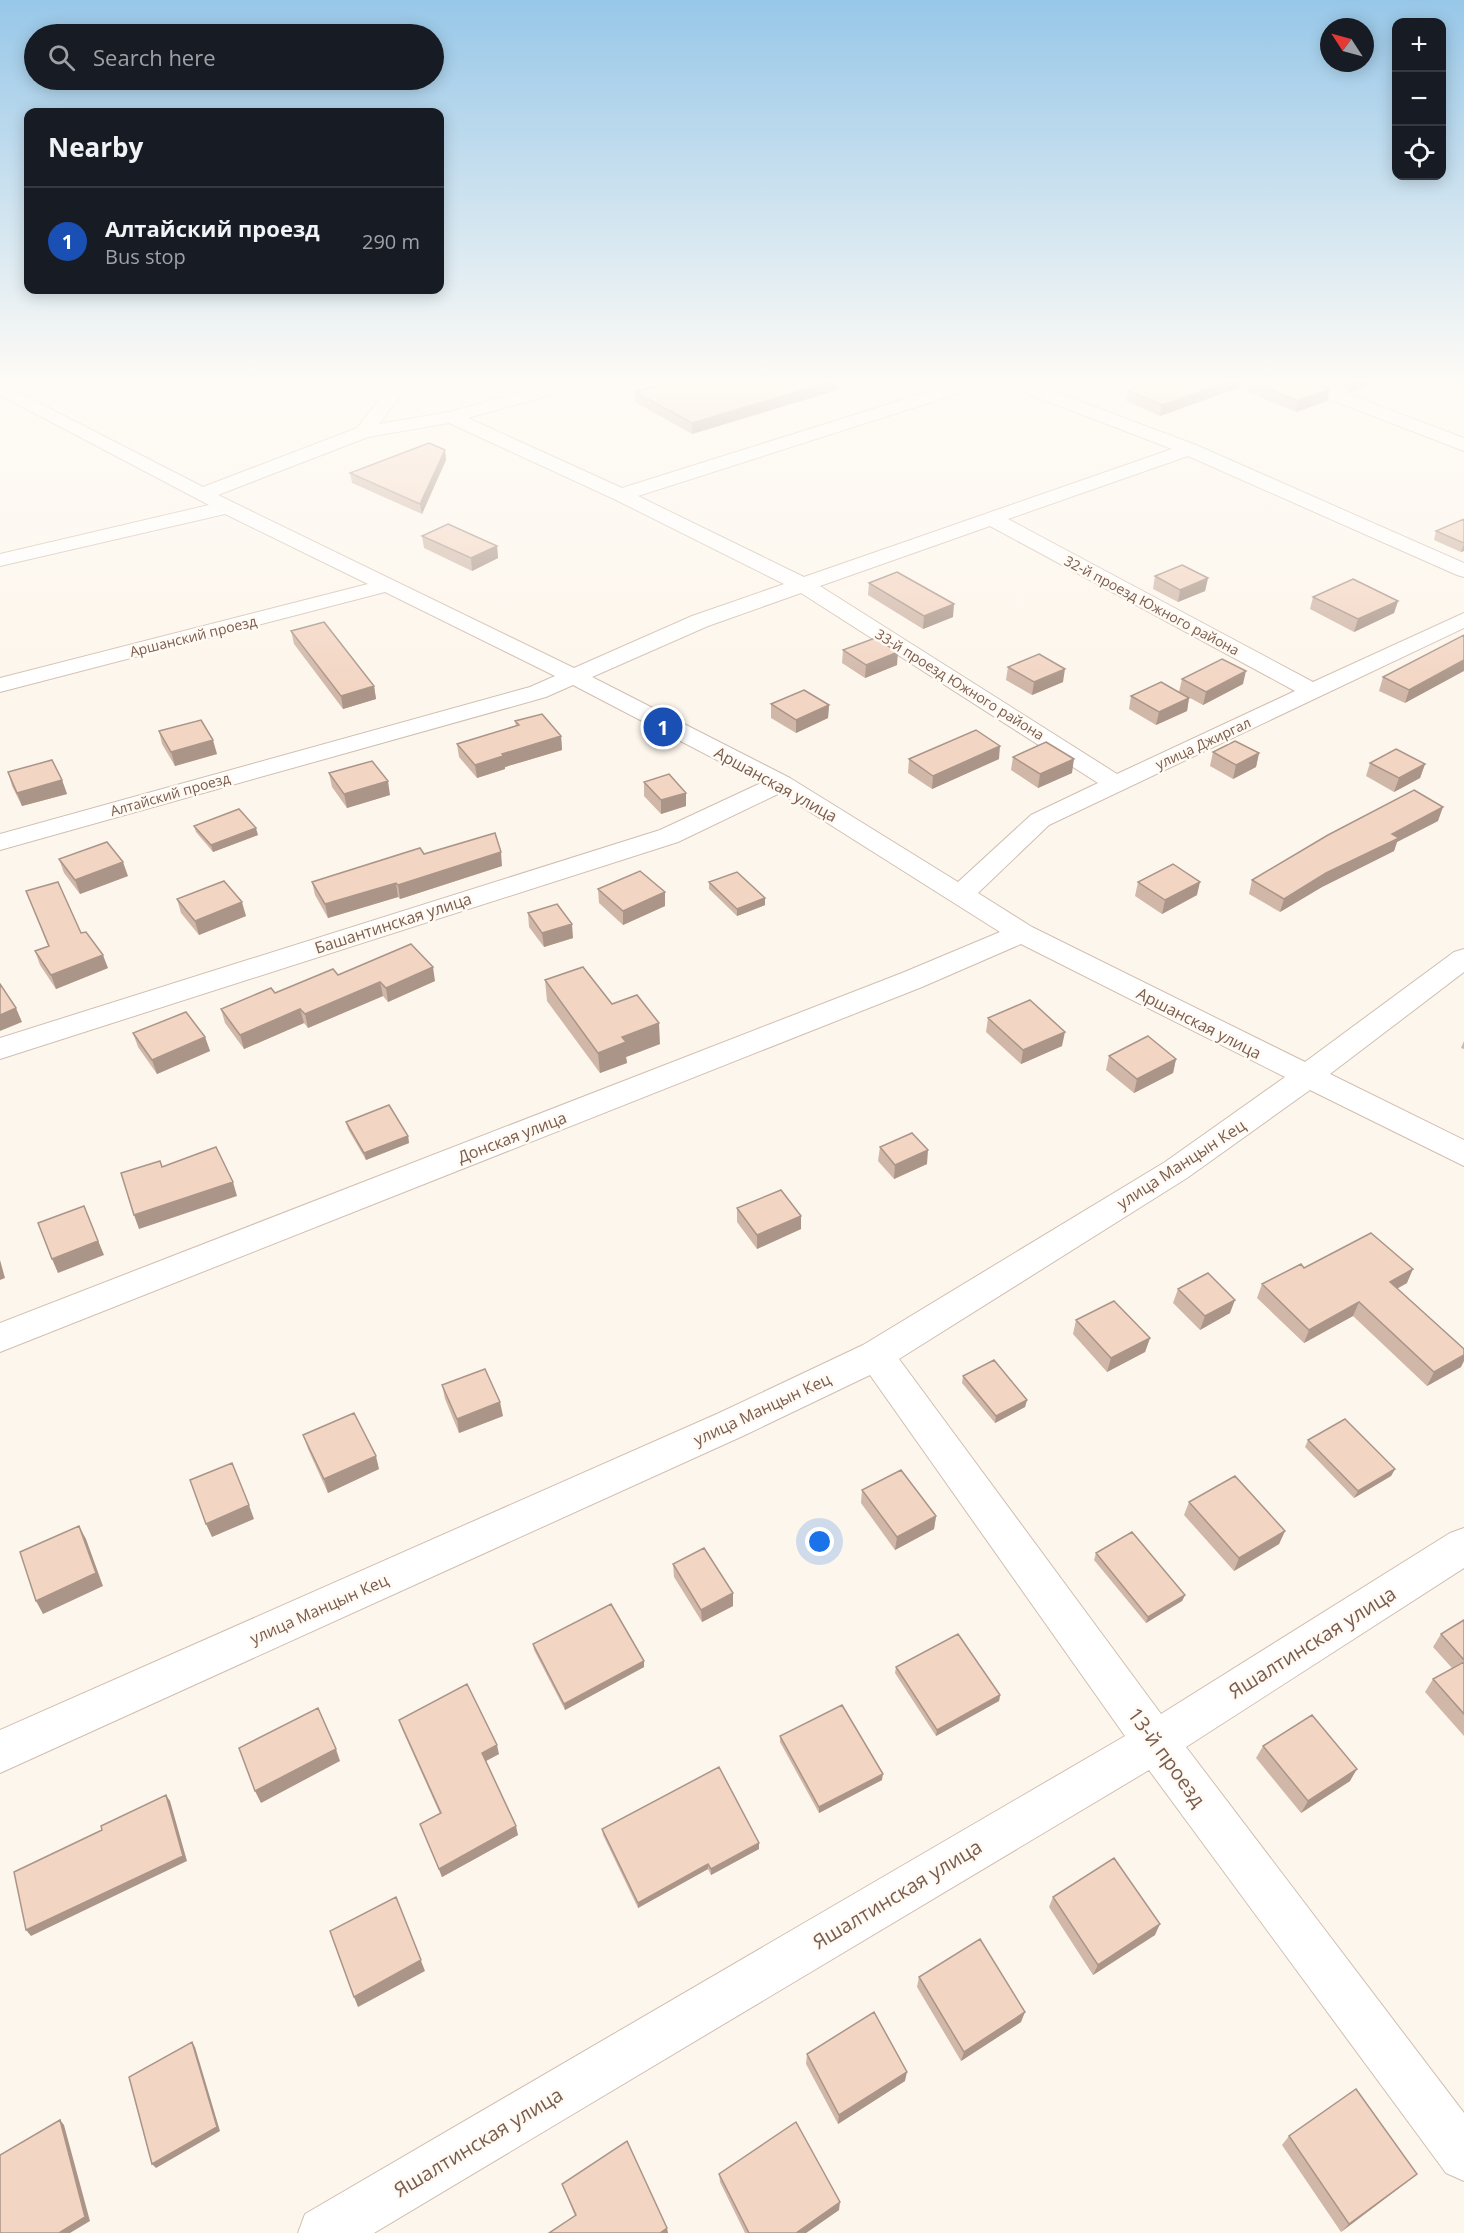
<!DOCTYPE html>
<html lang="en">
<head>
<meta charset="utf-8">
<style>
	:root { --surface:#171b24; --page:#20242c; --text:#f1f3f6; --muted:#9ea1a6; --line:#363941; --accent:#8c9099 }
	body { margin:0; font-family:"Open Sans",sans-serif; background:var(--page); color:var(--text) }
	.controls { position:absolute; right:18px; top:18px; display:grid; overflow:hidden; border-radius:12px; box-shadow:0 3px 15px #0003 }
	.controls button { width:54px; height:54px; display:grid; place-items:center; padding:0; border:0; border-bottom:2px solid var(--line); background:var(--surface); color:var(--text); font:30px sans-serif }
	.compass { position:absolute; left:1320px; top:18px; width:54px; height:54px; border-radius:50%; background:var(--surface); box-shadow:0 3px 15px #0003; rotate:306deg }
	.you { position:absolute; left:820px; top:1542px; width:21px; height:21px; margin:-15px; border:4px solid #fff; border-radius:50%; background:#1a73e8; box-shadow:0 0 0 9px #1a73e833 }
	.badge { display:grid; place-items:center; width:39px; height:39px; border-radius:50%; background:var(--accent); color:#fff; font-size:20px; font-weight:700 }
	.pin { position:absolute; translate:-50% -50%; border:3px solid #fff; box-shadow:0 2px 6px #0006 }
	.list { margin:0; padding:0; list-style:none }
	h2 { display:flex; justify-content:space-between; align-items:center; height:78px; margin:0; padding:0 24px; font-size:26px }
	h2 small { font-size:20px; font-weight:400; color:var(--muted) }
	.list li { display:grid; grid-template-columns:39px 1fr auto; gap:18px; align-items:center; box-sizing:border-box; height:108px; padding:0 24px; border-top:2px solid var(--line) }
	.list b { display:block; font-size:22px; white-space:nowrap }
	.list p { margin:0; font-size:20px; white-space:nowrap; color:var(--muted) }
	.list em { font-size:20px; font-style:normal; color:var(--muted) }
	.icon { flex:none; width:33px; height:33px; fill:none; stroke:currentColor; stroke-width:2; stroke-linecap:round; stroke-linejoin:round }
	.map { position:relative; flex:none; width:1464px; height:2233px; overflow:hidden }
	.search { position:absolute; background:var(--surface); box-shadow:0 3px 15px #0003; left:24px; top:24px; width:420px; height:66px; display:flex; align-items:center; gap:15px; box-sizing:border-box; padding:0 21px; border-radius:33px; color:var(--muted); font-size:22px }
	.panel { position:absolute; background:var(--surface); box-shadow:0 3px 15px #0003; left:24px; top:108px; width:420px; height:186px; border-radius:12px }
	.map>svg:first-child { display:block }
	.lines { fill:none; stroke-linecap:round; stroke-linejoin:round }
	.minor-casing { stroke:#d1beb0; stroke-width:2 }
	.minor { fill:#fff; fill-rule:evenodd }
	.wall { fill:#d1b7a8 }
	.shaded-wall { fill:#aa9588 }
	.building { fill:#f3d5c3; stroke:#aa9588; stroke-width:1.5 }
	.labels { text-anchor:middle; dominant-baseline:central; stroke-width:5; stroke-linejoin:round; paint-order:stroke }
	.far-street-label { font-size:14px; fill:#7a5c4d; stroke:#fffaf3 }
	.street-label { font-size:16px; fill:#7a5c4d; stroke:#fffaf3 }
	.near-street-label { font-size:20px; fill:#7a5c4d; stroke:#fffaf3 }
</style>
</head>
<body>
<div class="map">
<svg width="1464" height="2233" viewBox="0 0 1464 2233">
	<rect width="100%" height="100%" fill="#fdf6ec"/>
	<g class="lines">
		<!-- minor casing -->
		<g class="minor-casing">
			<path id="minor" d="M394,380H412L379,424L449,412L566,380H592L590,384L468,418L622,488L965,380H990L988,384L638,496L804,577L1172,449L1002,384L1000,380H1023L1196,445L1464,563V577L1457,575L1188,456L1008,519L1313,682L1464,613V628L1049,825L978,893L1032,927L1305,1062L1454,952L1464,949V972L1330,1074L1464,1140V1166L1310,1090L1187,1178L899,1359L1161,1714L1450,1533L1464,1528V1568L1186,1747L1464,2113V2181L1446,2173L1149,1770L374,2233H298L305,2214L1125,1736L870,1375L745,1435L0,1773V1730L719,1413L863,1345L1165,1162L1285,1077L1021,944L922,987L0,1352V1323L902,973L1000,932L780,793L678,842L0,1059V1038L660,830L761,783L573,685L546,697L0,850V834L530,687L555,676L385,592L0,692V678L368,584L225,514L0,566V554L209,505L0,395V383L203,487L357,428ZM449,423L614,499L784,584L692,616L574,668L218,495L368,437ZM990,526L1295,691L1117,774L820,586ZM801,593L1098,783L1031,815L958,882L790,778L592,677L708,626Z
				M1287,380H1311L1464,438V451L1290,384Z"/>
		</g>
		<!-- minor -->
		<use href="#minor" class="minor"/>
	</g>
	<!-- wall -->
	<path class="wall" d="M1159,380H1304L1330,389L1327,401L1296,412L1238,388L1160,416L1126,401L1128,390Z
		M1316,380H1379L1378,382L1350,392Z
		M837,390L692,434L635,402V392Z
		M445,450L446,460L422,514L352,483L350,473Z
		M1464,519V551L1461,552L1434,540L1436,531Z
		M422,536L497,546L498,558L472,571L424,548Z
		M1155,576L1208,578L1205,591L1178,602L1153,589Z
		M869,583L953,617L923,629L868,595Z
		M1313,597L1398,601L1394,613L1354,632L1310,609Z
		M291,631L374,686L376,699L343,709L294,644Z
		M1464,635L1405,703L1379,691L1383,677Z
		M843,650L897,665L865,678L842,663Z
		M1008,667L1063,682L1032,695L1006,680Z
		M1182,679L1243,684L1203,705L1179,692Z
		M1131,696L1189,698L1187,711L1156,725L1129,709Z
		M771,704L829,705L828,718L796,733L771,718Z
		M515,721L561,736L562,750L505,767V769L477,778L459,757L457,744L516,726Z
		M159,731L217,754L175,766L162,744Z
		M1213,752L1259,753L1256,767L1233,779L1210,766Z
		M1013,757L1072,773L1038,788L1011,770Z
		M909,759H999L932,789L908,773Z
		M1370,763L1425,764L1420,778L1394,792L1366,776Z
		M8,772L62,780L67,794L22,806L12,786Z
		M329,773L390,795L347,808L332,787Z
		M644,782L686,806L661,814L644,796Z
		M1438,821L1397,842L1394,851L1322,887L1280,912L1249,894L1252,880Z
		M194,826L258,835L213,852L196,832Z
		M424,854L502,866L400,899L398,897L328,918L315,895L312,882Z
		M59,859L128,876L80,894L64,873Z
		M709,882L765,898V905L737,916L709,889Z
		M1138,882L1197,895L1162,914L1135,896Z
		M598,889L665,906L623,925L599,903Z
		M26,891L108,968L56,989L40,965L35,951L48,946Z
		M177,899L246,916L199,935L181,913Z
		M528,913L573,938L544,947L529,927Z
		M338,975L435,981L388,1002L383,996L308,1028L304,1023L244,1049L225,1023L221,1009Z
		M545,980L612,1004L660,1044L626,1057L627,1063L600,1073L547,1001Z
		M988,1018L1062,1046L1021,1064L986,1032Z
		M133,1033L205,1037L210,1051L157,1074L138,1047Z
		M1464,1041V1049L1461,1048Z
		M1109,1056L1176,1059L1173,1073L1134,1093L1106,1070Z
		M346,1122L408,1136L409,1143L366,1160L348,1129Z
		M880,1147L927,1164L894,1179L878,1161Z
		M737,1208L801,1229L757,1249L737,1222Z
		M1304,1268L1407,1283L1397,1289L1461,1367L1427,1386L1353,1316L1304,1343L1257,1298L1262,1284Z
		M1178,1289L1230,1313L1200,1330L1173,1303Z
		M1076,1320L1150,1338L1145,1352L1107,1372L1073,1334Z
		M963,1376L1027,1400L1025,1407L995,1423L962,1383Z
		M442,1385L503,1416L459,1433L445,1399Z
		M303,1435L379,1469L328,1493L308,1449Z
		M1308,1440L1395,1469L1391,1476L1354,1498L1305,1447Z
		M862,1490L936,1516L934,1529L895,1550L861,1503Z
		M1189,1502L1285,1531L1279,1544L1234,1571L1184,1515Z
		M1096,1553L1185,1595L1182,1601L1146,1623L1094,1560Z
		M673,1564L733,1593V1606L702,1622L674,1577Z
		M1464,1620V1736L1425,1692L1433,1679L1452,1668L1433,1647L1441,1634Z
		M533,1644L644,1667L565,1710L534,1650Z
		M896,1667L1000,1695L999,1701L936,1736L895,1673Z
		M399,1720L499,1754L486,1761L518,1835L442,1877L420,1824L440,1814L402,1729Z
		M780,1736L882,1780L819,1813L780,1742Z
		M1263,1746L1350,1781L1301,1813L1256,1758Z
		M602,1829L759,1849L711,1875L708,1869L638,1908L603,1835Z
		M1053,1897L1155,1935L1093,1975L1049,1907Z
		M919,1977L1021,2022L961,2061L917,1987Z
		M807,2054L905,2081L838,2124L806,2064Z
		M1289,2136L1407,2182L1341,2232L1282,2145Z
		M719,2174L839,2210L806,2233H745L720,2182Z
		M562,2184L668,2233L575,2216Z"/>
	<!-- shaded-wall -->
	<path class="shaded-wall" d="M837,380V390L692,434V423Z
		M1234,380H1240L1238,388L1160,416L1162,405Z
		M1356,380H1379L1378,382L1350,392L1353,381Z
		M1330,389L1327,401L1296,412L1298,401Z
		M445,450L446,460L422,514L420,504Z
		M1464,543V551L1461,552Z
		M497,546L498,558L472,571L471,558Z
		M1208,578L1205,591L1178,602L1180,590Z
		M1398,601L1394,613L1354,632L1358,619Z
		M954,604L953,617L923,629L924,616Z
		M898,652L897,665L865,678L866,665Z
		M1464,660V671L1405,703L1409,690Z
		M1065,669L1063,682L1032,695L1034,682Z
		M1246,671L1243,684L1203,705L1206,692Z
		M374,686L376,699L343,709L341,696Z
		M1189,698L1187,711L1156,725L1159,712Z
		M829,705L828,718L796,733V720Z
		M561,736L562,750L505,767V769L477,778L475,765L502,754Z
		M213,740L217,754L175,766L171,752Z
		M1000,746L999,759L932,789L933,776Z
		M1259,753L1256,767L1233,779L1236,765Z
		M1074,759L1072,773L1038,788L1040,774Z
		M1425,764L1420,778L1394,792L1399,778Z
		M62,780L67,794L22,806L17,793Z
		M388,781L390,795L347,808L344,794Z
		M686,793V806L661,814V800Z
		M1443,807L1438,821L1397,842L1394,851L1322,887L1280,912L1284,899L1392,834Z
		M256,828L258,835L213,852L211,845Z
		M501,852L502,866L400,899L398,885Z
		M123,862L128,876L80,894L75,880Z
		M1200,882L1197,895L1162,914L1165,900Z
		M396,883L398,897L328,918L325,904Z
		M665,892V906L623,925V911Z
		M765,898V905L737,916V909Z
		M242,902L246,916L199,935L195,921Z
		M572,924L573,938L544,947L542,933Z
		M103,955L108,968L56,989L51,975Z
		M433,967L435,981L388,1002L386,988Z
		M380,982L383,996L308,1028L305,1014Z
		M16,1008L22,1022L0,1031V1015Z
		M300,1009L304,1023L244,1049L240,1035Z
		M659,1023L660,1044L626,1057L627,1063L600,1073L598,1053L622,1037Z
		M1065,1032L1062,1046L1021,1064L1023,1050Z
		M205,1037L210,1051L157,1074L152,1060Z
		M1176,1059L1173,1073L1134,1093L1137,1079Z
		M408,1136L409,1143L366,1160L364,1153Z
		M928,1150L927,1164L894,1179L895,1165Z
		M233,1182L237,1196L139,1229L134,1215Z
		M84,1206L104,1255L58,1273L52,1259Z
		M801,1216V1229L757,1249V1235Z
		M0,1260L5,1278L0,1280Z
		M1413,1269L1407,1283L1383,1296L1390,1282Z
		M1235,1300L1230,1313L1200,1330L1205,1316Z
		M1359,1302L1353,1316L1304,1343L1309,1330Z
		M1150,1338L1145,1352L1107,1372L1111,1358Z
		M1464,1355V1361L1461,1367L1427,1386L1434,1372Z
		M1027,1400L1025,1407L995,1423L996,1416Z
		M500,1402L503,1416L459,1433L457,1419Z
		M376,1456L379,1469L328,1493L324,1479Z
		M1395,1469L1391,1476L1354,1498L1358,1491Z
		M249,1505L254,1519L212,1537L206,1524Z
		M936,1516L934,1529L895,1550L897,1537Z
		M79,1526L86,1539L103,1586L43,1614L36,1601Z
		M1285,1531L1279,1544L1234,1571L1239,1558Z
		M733,1593V1606L702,1622L701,1610Z
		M1185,1595L1182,1601L1146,1623L1148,1617Z
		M644,1661V1667L565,1710L564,1704Z
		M1000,1695L999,1701L936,1736L937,1730Z
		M497,1745L499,1754L484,1762L482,1753Z
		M336,1749L340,1761L261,1803L255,1791Z
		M1357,1769L1350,1781L1301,1813L1308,1801Z
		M883,1774L882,1780L819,1813V1807Z
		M166,1795L170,1801L187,1861L31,1936L26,1930Z
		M516,1826L518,1835L442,1877L439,1869Z
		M759,1843V1849L711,1875V1869Z
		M708,1864V1869L638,1908V1903Z
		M396,1897L425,1971L358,2007L354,1997Z
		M1160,1924L1155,1935L1093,1975L1098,1965Z
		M1025,2012L1021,2022L961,2061L964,2052Z
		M192,2042L195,2047L220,2131L156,2168L152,2164Z
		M907,2072L905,2081L838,2124L839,2115Z
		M60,2120L64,2125L90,2221L70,2233H59Z
		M1417,2174L1407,2182L1341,2232L1349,2224Z
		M840,2202L839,2210L806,2233H796Z
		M667,2228L668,2233H660Z"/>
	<!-- building -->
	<path class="building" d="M675,380H837L692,423L635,392Z
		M1159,380H1234L1162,405L1128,390Z
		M1247,380H1304L1330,389L1298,401Z
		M429,443L445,450L420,504L350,473Z
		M1464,519V543L1436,531Z
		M448,524L497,546L471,558L422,536Z
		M1182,565L1208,578L1180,590L1155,576Z
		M897,572L954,604L924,616L869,583Z
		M1353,579L1398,601L1358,619L1313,597Z
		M324,622L374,686L341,696L291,631Z
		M1464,635V660L1409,690L1383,677Z
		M875,638L898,652L866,665L843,650Z
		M1039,654L1065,669L1034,682L1008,667Z
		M1222,659L1246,671L1206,692L1182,679Z
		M1161,682L1189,698L1159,712L1131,696Z
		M804,690L829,705L796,720L771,704Z
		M542,714L561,736L502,754L503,756L475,765L457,744L519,725L515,721Z
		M201,720L213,740L171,752L159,731Z
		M976,730L1000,746L933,776L909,759Z
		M1235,741L1259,753L1236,765L1213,752Z
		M1046,742L1074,759L1040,774L1013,757Z
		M1396,749L1425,764L1399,778L1370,763Z
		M52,760L62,780L17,793L8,772Z
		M372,761L388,781L344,794L329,773Z
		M669,774L686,793L661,800L644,782Z
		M1414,790L1443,807L1392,834L1399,838L1326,873L1284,899L1252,880L1328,835Z
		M239,809L256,828L211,845L194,826Z
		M495,833L501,852L398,885L396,883L325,904L312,882L420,848L424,854Z
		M107,842L123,862L75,880L59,859Z
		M1173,864L1200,882L1165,900L1138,882Z
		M640,871L665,892L623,911L598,889Z
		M737,872L765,898L737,909L709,882Z
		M224,881L242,902L195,921L177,899Z
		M58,882L81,933L86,932L103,955L51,975L35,951L49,946L26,891Z
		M557,904L572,924L542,933L528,913Z
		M411,944L433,967L386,988L380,982L305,1014L300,1009L240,1035L221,1009L271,988L275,993L333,969L338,975Z
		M583,967L612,1004L637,995L659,1023L622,1037L626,1042L598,1053L545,980Z
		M0,984L16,1008L0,1015Z
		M1030,1000L1065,1032L1023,1050L988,1018Z
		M186,1012L205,1037L152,1060L133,1033Z
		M1148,1036L1176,1059L1137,1079L1109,1056Z
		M389,1105L408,1136L364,1153L346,1122Z
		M912,1133L928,1150L895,1165L880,1147Z
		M216,1147L233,1182L134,1215L121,1173L160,1161L162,1167Z
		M781,1190L801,1216L757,1235L737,1208Z
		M84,1206L98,1241L52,1259L38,1223Z
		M1371,1233L1413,1269L1390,1282L1464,1349V1355L1434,1372L1359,1302L1309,1330L1262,1284L1301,1264L1304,1268Z
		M1208,1273L1235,1300L1205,1316L1178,1289Z
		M1114,1301L1150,1338L1111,1358L1076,1320Z
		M994,1360L1027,1400L996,1416L963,1376Z
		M485,1369L500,1402L457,1419L442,1385Z
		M354,1413L376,1456L324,1479L303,1435Z
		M1345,1419L1395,1469L1358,1491L1308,1440Z
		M232,1463L249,1505L206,1524L190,1480Z
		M901,1470L936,1516L897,1537L862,1490Z
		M1235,1476L1285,1531L1239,1558L1189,1502Z
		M79,1526L96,1573L36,1601L20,1552Z
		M1132,1532L1185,1595L1148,1617L1096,1553Z
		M704,1548L733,1593L701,1610L673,1564Z
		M611,1604L644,1661L564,1704L533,1644Z
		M1464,1620V1660L1441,1634Z
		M958,1634L1000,1695L937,1730L896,1667Z
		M1464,1662V1714L1433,1679Z
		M467,1684L497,1745L482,1753L516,1826L439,1869L420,1824L441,1813L399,1720Z
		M842,1705L883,1774L819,1807L780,1736Z
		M318,1708L336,1749L255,1791L239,1748Z
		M1312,1715L1357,1769L1308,1801L1263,1746Z
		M719,1767L759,1843L711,1869L708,1864L638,1903L602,1829Z
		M166,1795L183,1856L26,1930L14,1872L102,1830L101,1826Z
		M1114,1858L1160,1924L1098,1965L1053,1897Z
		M396,1897L421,1960L354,1997L330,1931Z
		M980,1939L1025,2012L964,2052L919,1977Z
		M874,2012L907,2072L839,2115L807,2054Z
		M192,2042L217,2127L152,2164L129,2077Z
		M1356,2089L1417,2174L1349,2224L1289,2136Z
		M60,2120L85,2217L59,2233H0V2155Z
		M796,2122L840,2202L796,2233H749L719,2174Z
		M627,2141L667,2228L660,2233H549L576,2215L562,2184Z"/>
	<!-- sky -->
	<linearGradient id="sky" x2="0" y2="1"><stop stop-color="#97c7e8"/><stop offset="0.55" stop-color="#fefbf6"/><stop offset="1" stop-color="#fefbf6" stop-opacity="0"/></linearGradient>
	<rect width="1464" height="692" fill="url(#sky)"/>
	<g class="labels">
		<!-- far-street labels -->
		<g class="far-street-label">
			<text transform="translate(1152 605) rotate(28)">32-й проезд Южного района</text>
			<text transform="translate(193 636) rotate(-14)">Аршанский проезд</text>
			<text transform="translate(960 684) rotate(32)">33-й проезд Южного района</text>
			<text transform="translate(1203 743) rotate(-25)">улица Джиргал</text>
			<text transform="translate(170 794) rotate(-16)">Алтайский проезд</text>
		</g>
		<!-- street labels -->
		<g class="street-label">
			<text transform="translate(776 784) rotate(29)">Аршанская улица</text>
			<text transform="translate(393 923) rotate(-18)">Башантинская улица</text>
			<text transform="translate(1199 1023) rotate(27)">Аршанская улица</text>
			<text transform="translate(512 1137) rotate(-21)">Донская улица</text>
			<text transform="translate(1181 1164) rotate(-33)">улица Манцын Кец</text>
			<text transform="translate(762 1409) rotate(-25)">улица Манцын Кец</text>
			<text transform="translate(319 1609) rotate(-24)">улица Манцын Кец</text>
		</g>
		<!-- near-street labels -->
		<g class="near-street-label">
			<text transform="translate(1312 1642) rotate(-32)">Яшалтинская улица</text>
			<text transform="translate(1167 1757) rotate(54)">13-й проезд</text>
			<text transform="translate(897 1894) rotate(-31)">Яшалтинская улица</text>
			<text transform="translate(478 2142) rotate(-31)">Яшалтинская улица</text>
		</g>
	</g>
</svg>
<div class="controls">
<button>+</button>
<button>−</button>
<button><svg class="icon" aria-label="locate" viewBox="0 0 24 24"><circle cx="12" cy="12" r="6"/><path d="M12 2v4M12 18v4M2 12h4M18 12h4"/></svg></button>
</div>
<svg class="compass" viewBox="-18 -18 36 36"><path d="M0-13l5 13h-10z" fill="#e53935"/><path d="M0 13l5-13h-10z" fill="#9ea1a6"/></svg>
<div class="you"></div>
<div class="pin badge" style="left:663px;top:727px;background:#1a4fb4">1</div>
<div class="search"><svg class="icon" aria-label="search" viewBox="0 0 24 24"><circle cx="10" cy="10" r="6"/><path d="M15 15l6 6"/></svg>Search here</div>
<section class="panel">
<h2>Nearby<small></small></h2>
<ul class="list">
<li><span class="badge" style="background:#1a4fb4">1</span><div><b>Алтайский проезд</b><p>Bus stop</p></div><em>290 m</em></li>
</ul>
</section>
</div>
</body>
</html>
